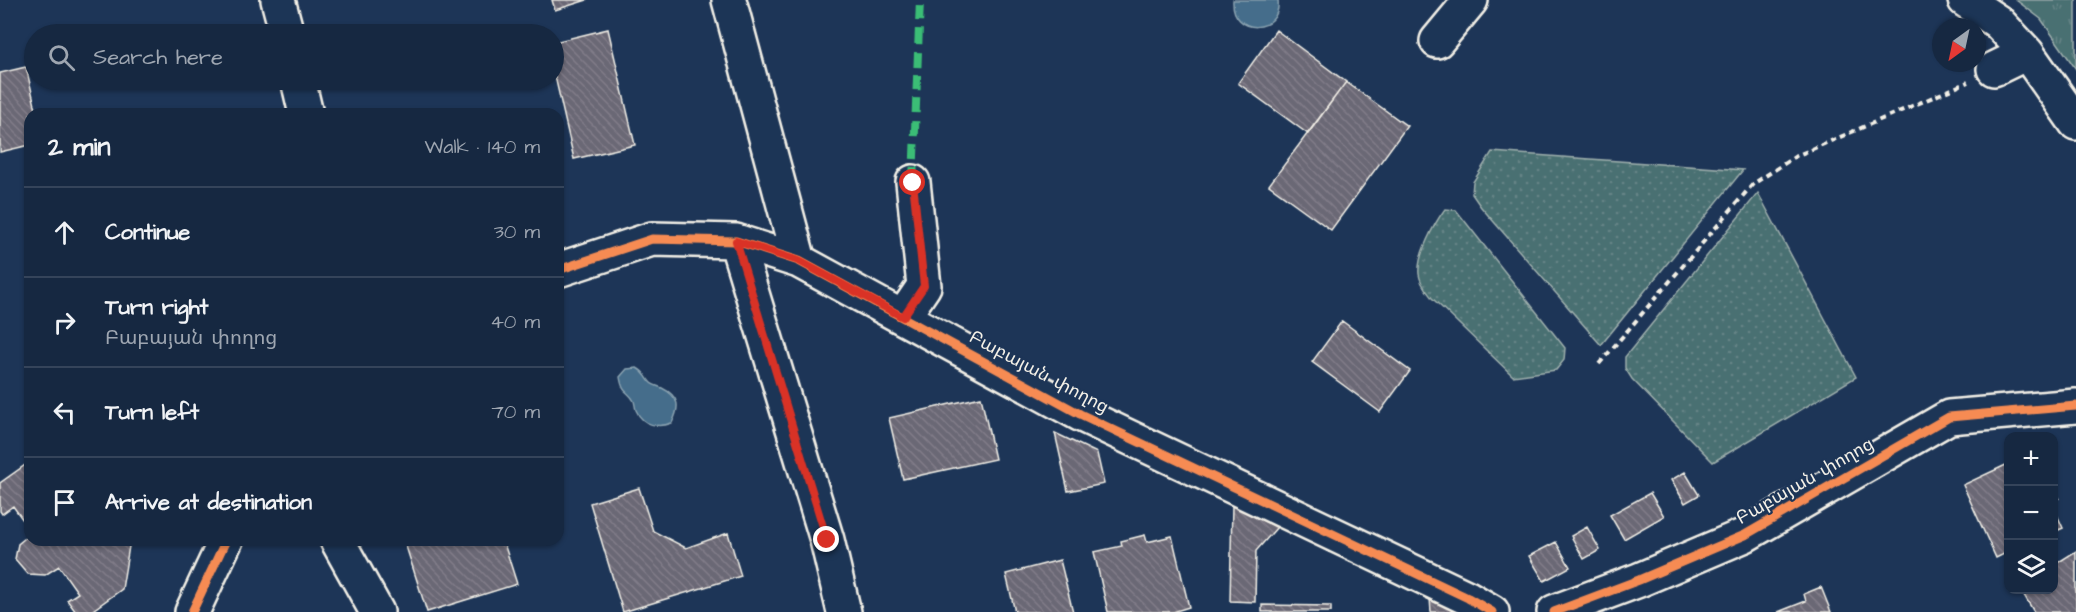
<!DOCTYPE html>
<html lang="en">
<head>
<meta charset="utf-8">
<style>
	:root { --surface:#162841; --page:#23344c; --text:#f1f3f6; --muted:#9ea6b1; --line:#35445a }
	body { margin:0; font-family:"Architects Daughter","Noto Sans Armenian",sans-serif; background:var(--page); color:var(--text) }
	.controls { position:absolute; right:18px; bottom:18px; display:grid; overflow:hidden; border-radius:12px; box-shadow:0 2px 4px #0004 }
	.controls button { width:54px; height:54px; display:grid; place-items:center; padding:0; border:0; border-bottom:2px solid var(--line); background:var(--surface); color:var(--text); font:30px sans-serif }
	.compass { position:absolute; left:1932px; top:18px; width:54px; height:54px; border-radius:50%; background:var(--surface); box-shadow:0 2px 4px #0004; rotate:213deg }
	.stop { position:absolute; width:18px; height:18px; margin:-14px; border:4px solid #d93025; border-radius:50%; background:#fff }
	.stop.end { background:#d93025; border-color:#fff; box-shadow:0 2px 6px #0008 }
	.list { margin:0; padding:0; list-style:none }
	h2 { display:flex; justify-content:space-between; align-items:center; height:78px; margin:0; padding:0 24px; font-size:26px }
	h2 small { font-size:20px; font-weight:400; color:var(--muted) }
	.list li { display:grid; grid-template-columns:39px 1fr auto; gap:18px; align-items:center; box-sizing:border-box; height:90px; padding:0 24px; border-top:2px solid var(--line) }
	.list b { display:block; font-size:22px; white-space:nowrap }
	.list p { margin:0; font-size:20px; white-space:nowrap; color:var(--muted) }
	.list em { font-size:20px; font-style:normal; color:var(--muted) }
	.icon { flex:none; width:33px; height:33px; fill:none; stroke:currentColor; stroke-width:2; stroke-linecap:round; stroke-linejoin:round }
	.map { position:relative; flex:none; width:2076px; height:612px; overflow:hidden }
	.search { position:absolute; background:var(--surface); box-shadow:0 2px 4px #0004; left:24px; top:24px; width:540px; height:66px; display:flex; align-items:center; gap:15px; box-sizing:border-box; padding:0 21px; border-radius:33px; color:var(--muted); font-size:22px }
	.panel { position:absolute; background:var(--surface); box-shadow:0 2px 4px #0004; left:24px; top:108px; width:540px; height:438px; border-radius:18px }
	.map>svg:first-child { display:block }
	.grass { fill:url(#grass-dots); stroke:#9fb0ad; stroke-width:1.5 }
	.park { fill:url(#park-tufts); stroke:#9fb0ad; stroke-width:1.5 }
	.water { fill:#446d8b; stroke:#8aa2b0; stroke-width:1.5 }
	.building { fill:url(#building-back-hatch); stroke:#f4f1e8; stroke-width:1.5 }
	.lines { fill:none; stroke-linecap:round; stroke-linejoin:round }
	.minor-casing { stroke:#f4f1e8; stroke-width:38 }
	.path { stroke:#f4f1e8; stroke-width:4; stroke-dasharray:6 4.5; stroke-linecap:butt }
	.minor { stroke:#1d3557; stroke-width:33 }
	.quiet { stroke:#3abd76; stroke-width:8; stroke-dasharray:15 8; stroke-linecap:butt }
	.cycleway-casing { stroke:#1d3557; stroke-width:13 }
	.cycleway { stroke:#f68b52; stroke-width:9 }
	.route { stroke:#d93025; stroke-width:8 }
	.labels { text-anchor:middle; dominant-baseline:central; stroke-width:4.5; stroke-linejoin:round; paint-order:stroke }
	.street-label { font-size:18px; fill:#f4f1e8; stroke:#1d3557 }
</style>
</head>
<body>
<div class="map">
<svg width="2076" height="612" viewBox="0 0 2076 612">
	<defs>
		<pattern id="grass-dots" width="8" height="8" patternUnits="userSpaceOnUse" patternTransform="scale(1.5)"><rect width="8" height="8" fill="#4a6f72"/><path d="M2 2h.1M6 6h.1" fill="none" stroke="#658486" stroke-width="1.8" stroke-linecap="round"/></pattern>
		<pattern id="park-tufts" width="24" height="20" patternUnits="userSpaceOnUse" patternTransform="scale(1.5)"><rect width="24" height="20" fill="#4a6f72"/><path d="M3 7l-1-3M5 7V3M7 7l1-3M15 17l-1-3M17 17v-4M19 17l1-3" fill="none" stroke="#658486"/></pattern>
		<pattern id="building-back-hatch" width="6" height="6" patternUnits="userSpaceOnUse" patternTransform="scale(1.5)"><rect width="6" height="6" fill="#6b6775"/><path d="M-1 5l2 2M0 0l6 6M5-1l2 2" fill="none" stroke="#817d89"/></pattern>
	</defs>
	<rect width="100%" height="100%" fill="#1d3557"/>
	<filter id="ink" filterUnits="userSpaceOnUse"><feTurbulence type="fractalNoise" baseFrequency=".0167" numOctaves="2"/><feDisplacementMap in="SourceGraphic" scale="12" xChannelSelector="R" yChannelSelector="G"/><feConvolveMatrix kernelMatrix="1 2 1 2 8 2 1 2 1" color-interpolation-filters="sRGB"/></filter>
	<g filter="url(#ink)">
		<!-- grass -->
		<path class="grass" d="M1492,152L1743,170L1601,345L1481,207L1472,194L1473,182Z
			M1758,193L1856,377L1713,462L1632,379L1625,368V357Z
			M1445,209L1456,210L1565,348L1564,360L1556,370L1513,376L1432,298C1427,291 1420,284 1419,274C1417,255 1434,224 1445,209Z"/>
		<!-- park -->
		<path class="park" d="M2016,0H2076V69L2041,19Z"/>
		<!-- water -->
		<path class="water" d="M1233,0H1278C1282,35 1231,36 1233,0Z
			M637,368C646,373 644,375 650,382C652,385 658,386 662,388C680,397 680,407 672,423C658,428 643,426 636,410C635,407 635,404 634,401C628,390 623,395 620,377L627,369Z"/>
		<!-- building -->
		<path class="building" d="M552,0H587L555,10Z
			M608,29L635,145L574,159L554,72V42Z
			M1276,30L1346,82L1308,134L1238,83Z
			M26,67L37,114H30V145L0,152V73Z
			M1346,82L1407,126L1331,230L1269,185Z
			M1342,321L1410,371L1380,412L1312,362Z
			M981,397L995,459L903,479L889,418Z
			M1055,433L1097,453L1104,484L1068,491Z
			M28,463H30V530L13,506L2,514L0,511V483Z
			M2008,464V552L1996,558L1963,485Z
			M1685,472L1699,495L1685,503L1671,480Z
			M2054,486L2059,498L2054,501Z
			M639,488L653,531L686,548L728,533L741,576L623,612L590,503Z
			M1650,493L1664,516L1624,539L1610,515Z
			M1232,505L1278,526L1256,551L1255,602L1230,601Z
			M2054,508L2063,528L2054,532Z
			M1587,527L1600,550L1584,559L1571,536Z
			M30,534V540H130L122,589L90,612H76L67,600L78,593L59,566L45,575L28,574L15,559L18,544Z
			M1145,535L1147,542L1172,536L1189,607L1173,612H1108L1094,552L1122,546L1121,541Z
			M404,540H503L517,584L427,612Z
			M1556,542L1570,567L1544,581L1529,556Z
			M2076,551V612H2034L2021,590H2054V565Z
			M1060,560L1073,612H1015L1006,574Z
			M1821,587L1831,612H1778L1806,601L1804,594Z
			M1430,598L1457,607V612H1431Z
			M1262,605L1331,606V612H1262Z"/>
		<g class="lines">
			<!-- minor casing -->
			<g class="minor-casing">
				<path id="minor" d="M278,0L287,34
					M729,0L799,261
					M1965,0L1998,22L2027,53L2076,123
					M1437,41L1471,0
					M1994,69L2027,53
					M298,80L306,114
					M736,241L827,540L844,612
					M558,270L652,239L736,241L799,261L1080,414L1468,598L1492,612
					M903,317L924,286L913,182
					M337,540L377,612
					M192,612L226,540
					M1554,612L1639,580L1745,535L1949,417L2076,406"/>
			</g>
			<!-- path -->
			<path class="path" d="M1599,364L1753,184L1796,156L1968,82"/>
			<!-- minor -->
			<use href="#minor" class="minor"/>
			<!-- quiet -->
			<path class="quiet" d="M913,182L920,0"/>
			<!-- cycleway casing -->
			<g class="cycleway-casing">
				<path id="cycleway" d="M558,270L652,239L736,241L799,261L1080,414L1468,598L1492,612
					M192,612L226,540
					M1554,612L1639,580L1745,535L1949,417L2076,406"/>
			</g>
			<!-- cycleway -->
			<use href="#cycleway" class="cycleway"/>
		</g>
	</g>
	<g class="lines" filter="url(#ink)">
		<!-- route -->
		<path class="route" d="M827,540L736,241L799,261L903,317L924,286L913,183"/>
	</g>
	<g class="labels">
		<!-- street labels -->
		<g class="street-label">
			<text transform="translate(1039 372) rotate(28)">Բաբայան փողոց</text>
			<text transform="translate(1805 481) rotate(-30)">Բաբայան փողոց</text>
		</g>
	</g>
</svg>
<div class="controls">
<button>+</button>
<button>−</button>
<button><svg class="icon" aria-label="layers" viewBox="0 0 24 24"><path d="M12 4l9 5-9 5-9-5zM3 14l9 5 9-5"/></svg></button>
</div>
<svg class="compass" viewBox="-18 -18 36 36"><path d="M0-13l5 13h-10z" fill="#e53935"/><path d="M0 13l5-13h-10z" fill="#9ea6b1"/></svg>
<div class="stop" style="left:913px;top:183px"></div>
<div class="stop end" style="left:827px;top:540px"></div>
<div class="search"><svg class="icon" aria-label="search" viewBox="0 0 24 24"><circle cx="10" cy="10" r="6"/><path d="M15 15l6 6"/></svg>Search here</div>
<section class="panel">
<h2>2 min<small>Walk · 140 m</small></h2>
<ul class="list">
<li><svg class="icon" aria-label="ahead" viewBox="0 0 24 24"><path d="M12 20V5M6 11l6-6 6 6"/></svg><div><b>Continue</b></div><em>30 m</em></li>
<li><svg class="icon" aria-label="right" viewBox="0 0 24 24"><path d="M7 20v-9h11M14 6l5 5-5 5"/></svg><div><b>Turn right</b><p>Բաբայան փողոց</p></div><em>40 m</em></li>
<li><svg class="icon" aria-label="left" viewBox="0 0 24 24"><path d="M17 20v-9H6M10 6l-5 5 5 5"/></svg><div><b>Turn left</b></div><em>70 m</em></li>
<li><svg class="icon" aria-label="arrive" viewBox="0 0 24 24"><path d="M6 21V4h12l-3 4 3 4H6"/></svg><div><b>Arrive at destination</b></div></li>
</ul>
</section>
</div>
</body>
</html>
